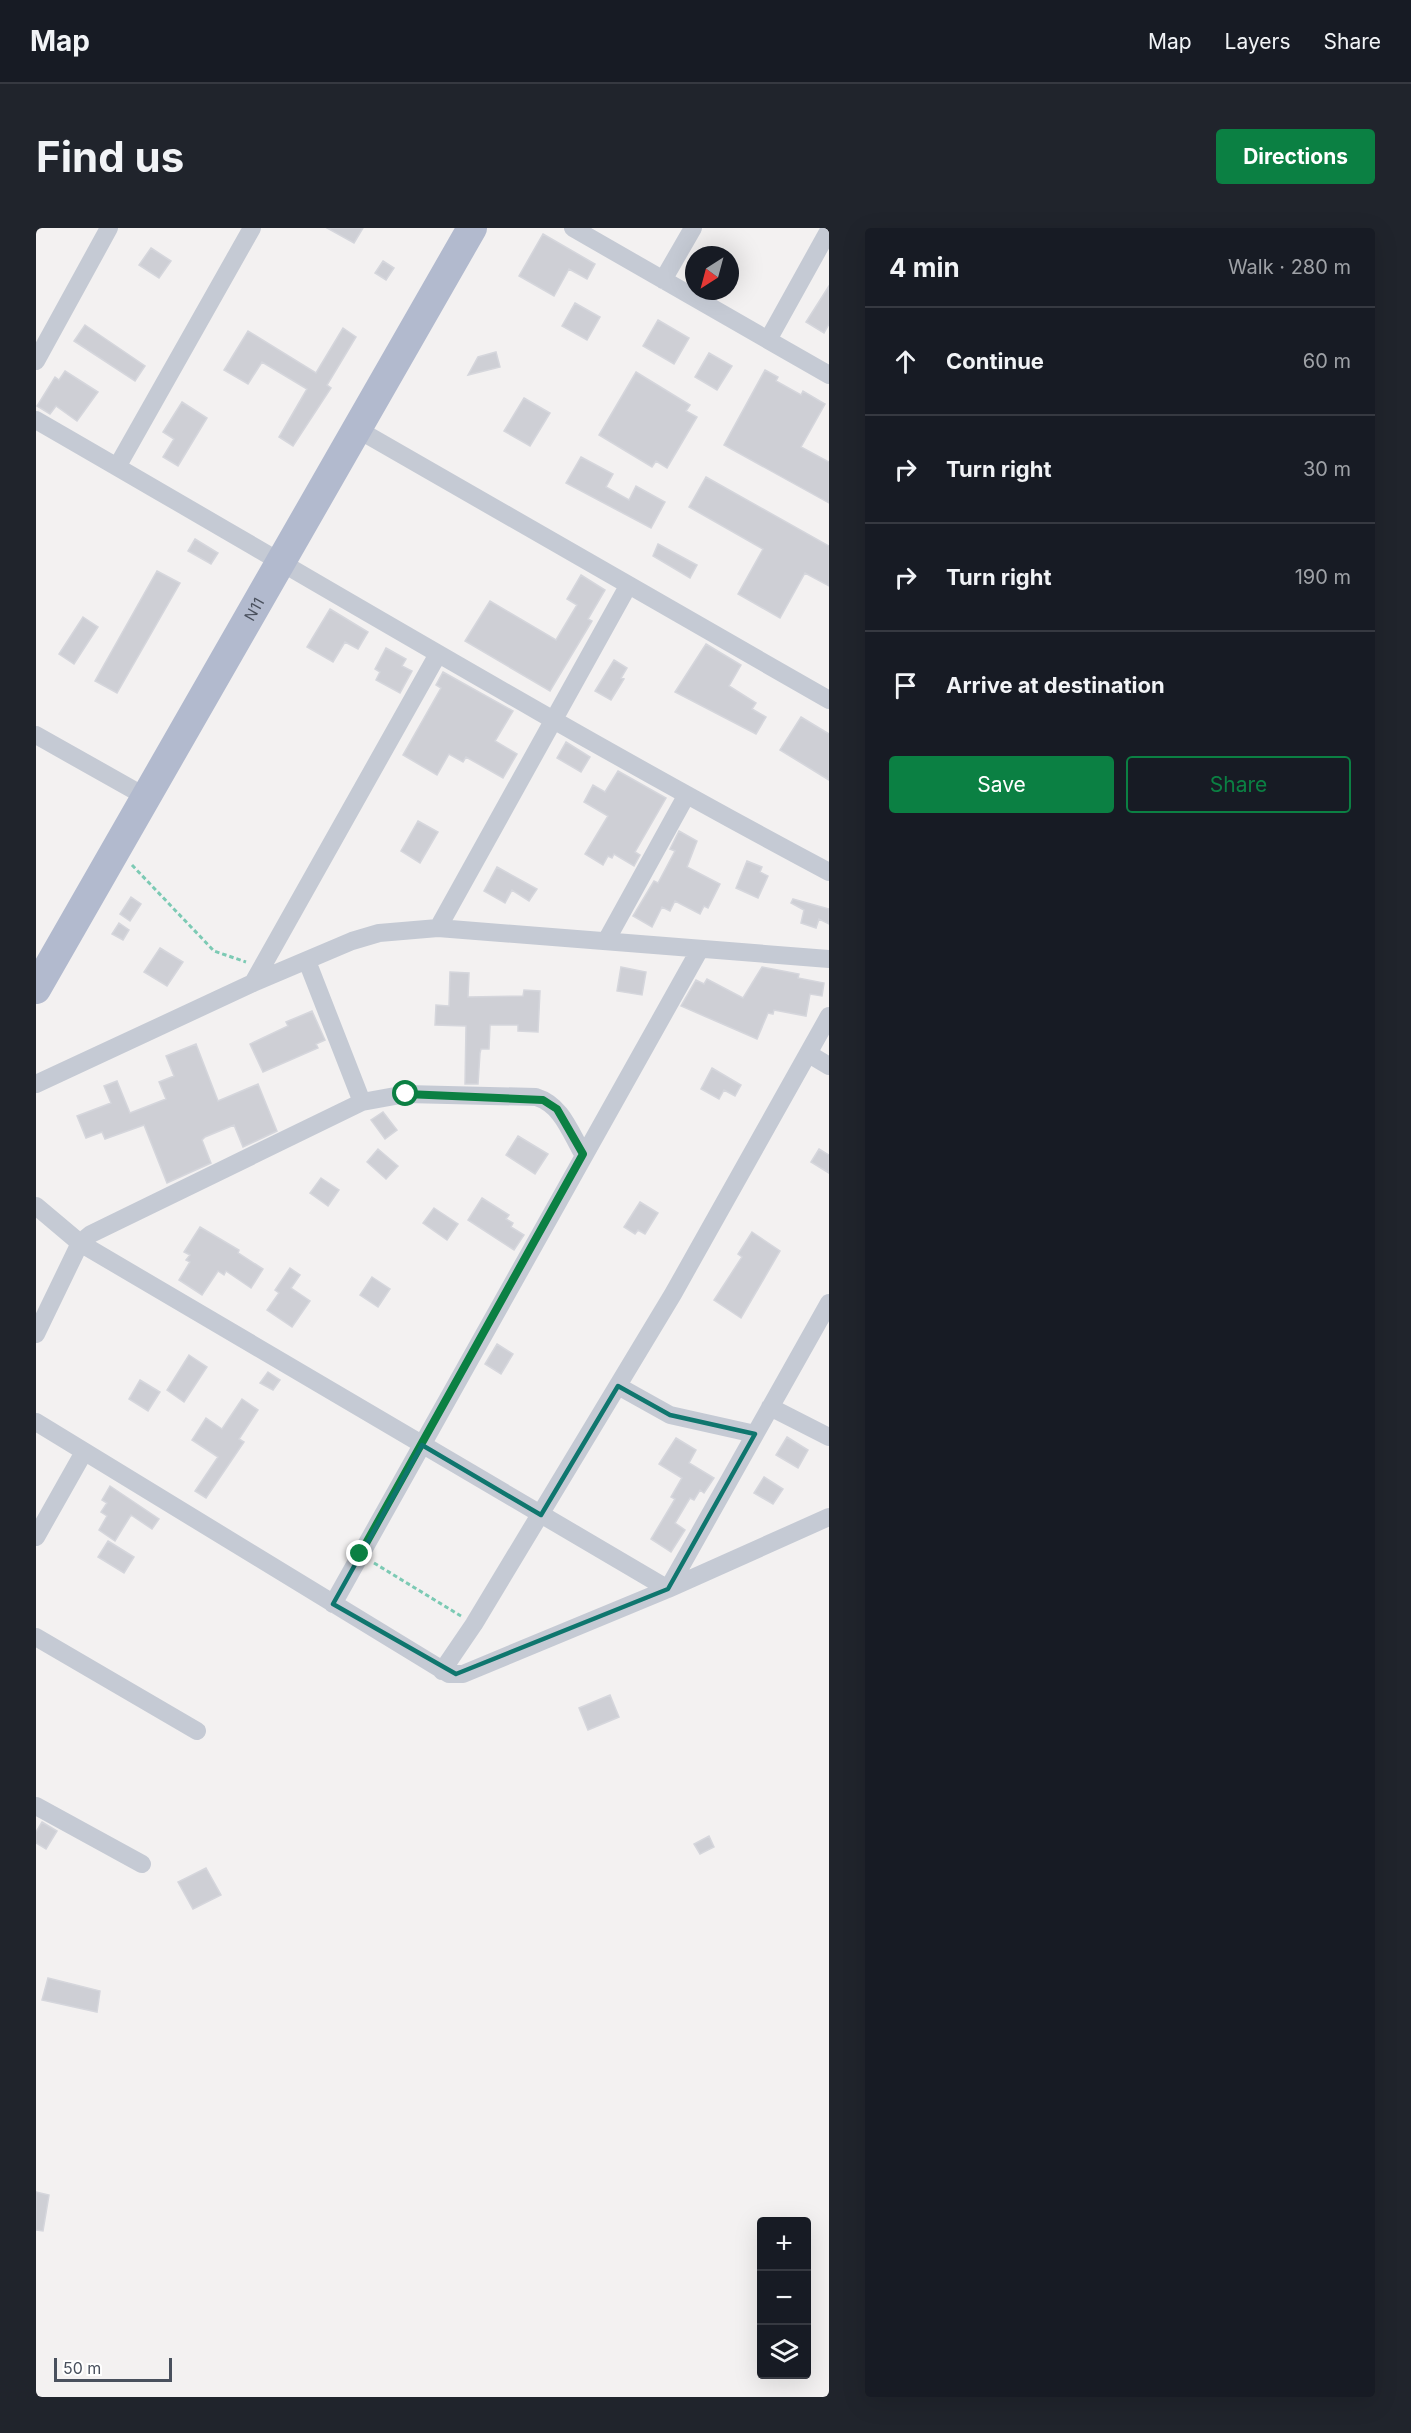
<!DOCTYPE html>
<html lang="en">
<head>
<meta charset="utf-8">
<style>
	:root { --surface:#171b24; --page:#20242c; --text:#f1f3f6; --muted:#9ea1a6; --line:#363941; --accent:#0b8043 }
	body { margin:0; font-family:Inter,sans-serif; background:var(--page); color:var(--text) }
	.controls { position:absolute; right:18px; bottom:18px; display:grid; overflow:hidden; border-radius:6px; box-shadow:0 6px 24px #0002 }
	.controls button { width:54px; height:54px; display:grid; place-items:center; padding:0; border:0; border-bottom:2px solid var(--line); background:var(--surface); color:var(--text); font:30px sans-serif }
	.compass { position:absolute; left:649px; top:18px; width:54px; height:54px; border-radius:50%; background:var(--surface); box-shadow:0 6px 24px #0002; rotate:216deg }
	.scale { position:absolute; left:18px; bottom:15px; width:118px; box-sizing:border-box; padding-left:6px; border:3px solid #49505d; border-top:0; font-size:16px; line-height:21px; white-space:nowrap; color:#49505d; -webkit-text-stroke:4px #fff; paint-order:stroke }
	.stop { position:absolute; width:18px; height:18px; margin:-14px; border:4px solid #0b8043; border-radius:50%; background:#fff }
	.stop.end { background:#0b8043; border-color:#fff; box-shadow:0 2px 6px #0008 }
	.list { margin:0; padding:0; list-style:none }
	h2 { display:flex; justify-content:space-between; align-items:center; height:78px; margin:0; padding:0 24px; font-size:26px }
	h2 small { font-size:20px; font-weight:400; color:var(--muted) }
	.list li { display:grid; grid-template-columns:39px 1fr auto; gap:18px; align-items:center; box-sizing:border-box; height:108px; padding:0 24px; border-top:2px solid var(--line) }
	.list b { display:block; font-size:22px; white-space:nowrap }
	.list em { font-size:20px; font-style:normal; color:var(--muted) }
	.actions { display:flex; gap:12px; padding:18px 24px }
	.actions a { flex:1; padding:14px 0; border:2px solid var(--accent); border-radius:6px; text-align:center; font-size:21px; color:var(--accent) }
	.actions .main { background:var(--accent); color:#fff }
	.icon { flex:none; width:33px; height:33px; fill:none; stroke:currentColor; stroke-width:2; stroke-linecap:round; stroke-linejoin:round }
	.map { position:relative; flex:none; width:793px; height:2169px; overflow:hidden; border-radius:6px }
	header { display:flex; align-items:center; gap:36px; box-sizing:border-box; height:84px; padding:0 30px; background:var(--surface); border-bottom:2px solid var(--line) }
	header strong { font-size:28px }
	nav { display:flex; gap:33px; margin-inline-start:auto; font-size:21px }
	.intro { display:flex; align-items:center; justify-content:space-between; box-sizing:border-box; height:144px; padding:0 36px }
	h1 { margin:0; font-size:42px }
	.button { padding:15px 27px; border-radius:6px; background:var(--accent); color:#fff; font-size:21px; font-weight:700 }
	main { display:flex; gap:36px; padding:0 36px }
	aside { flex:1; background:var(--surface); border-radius:6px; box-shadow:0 6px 24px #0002 }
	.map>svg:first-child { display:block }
	.building { fill:#cecfd5; stroke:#d5d6dc; stroke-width:1.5 }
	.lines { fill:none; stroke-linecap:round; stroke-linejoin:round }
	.path { stroke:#7ccab4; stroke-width:3; stroke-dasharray:4.5 3; stroke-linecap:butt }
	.minor { stroke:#c5cad4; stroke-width:18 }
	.primary { stroke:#b2bace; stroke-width:30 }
	.route { stroke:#0b8043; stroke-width:8 }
	.marked { fill:none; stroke:#0f766e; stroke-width:4.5; stroke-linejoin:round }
	.labels { text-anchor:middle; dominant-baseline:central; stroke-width:4.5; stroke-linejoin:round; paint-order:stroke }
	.street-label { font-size:15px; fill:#49505d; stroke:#fff }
</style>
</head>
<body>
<header>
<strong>Map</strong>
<nav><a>Map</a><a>Layers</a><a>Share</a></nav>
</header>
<div class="intro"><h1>Find us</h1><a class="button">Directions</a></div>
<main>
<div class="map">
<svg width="793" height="2169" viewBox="0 0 793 2169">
	<rect width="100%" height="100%" fill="#f3f1f1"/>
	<!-- building -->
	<path class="building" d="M291,0H327L318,15Z
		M507,6L559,36L551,51L533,41L518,68L483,48Z
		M115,20L135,33L123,50L103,37Z
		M347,33L358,40L350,52L339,45Z
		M793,58V96L788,105L770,94Z
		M539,75L564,89L551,112L526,98Z
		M622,92L653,110L638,136L607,118Z
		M49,97L109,138L99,153L38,113Z
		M307,100L320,109L291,157L295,160L257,218L243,209L271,161L226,134L212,156L188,142L212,103L280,145Z
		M460,124L464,139L432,147L442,129Z
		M673,125L696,138L681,162L659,149Z
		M729,142L742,149L740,153L765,167L767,163L789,176L765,219L793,234V275L688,217Z
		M29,143L62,164L41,193L20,178L14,186L1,178L19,149L23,152Z
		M600,144L654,177L650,183L661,189L631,240L620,233L616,239L563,207Z
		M488,170L514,185L494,218L468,203Z
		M146,174L171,190L142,238L127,229L138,211L127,204Z
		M545,229L577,246L570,259L593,272L600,258L629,274L615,300L530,255Z
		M670,249L793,318V358L769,345L744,390L702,366L727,321L653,279Z
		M159,311L182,325L175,336L152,323Z
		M622,316L661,337L654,350L617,328Z
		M121,343L144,355L81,465L59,453Z
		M545,347L569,362L552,391L556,393L514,463L429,413L454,373L520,412L541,377L531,371Z
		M294,381L332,404L322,421L309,414L297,434L271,419Z
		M47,389L62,399L38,436L23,426Z
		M670,416L705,437L693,458L720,475L716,481L730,489L720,506L639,464Z
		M350,420L370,431L366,438L376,443L364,465L340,452L344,444L339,441Z
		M578,432L591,440L585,450L588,451L575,472L559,463Z
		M407,444L477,483L459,513L481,526L467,550L430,529L427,534L413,526L401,547L367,527L405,460L400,457Z
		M765,489L793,506V552L744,522Z
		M530,514L554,529L545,544L521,530Z
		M582,543L630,570L599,624L604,627L598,638L578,626L576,630L572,628L567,637L549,626L572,588L548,574L557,557L569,564Z
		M382,593L402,604L384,635L365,623Z
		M643,603L661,613L651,639L684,656L672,680L668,678L664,686L639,673L634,683L626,679L616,699L597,688L618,653L622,655L639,623L634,621Z
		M711,633L726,639L724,644L732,648L722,670L700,660Z
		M461,639L501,661L493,673L476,662L469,675L448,663Z
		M95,669L105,676L94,693L84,686Z
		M757,671L793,681V696L783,691L780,700L765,695L768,682L755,675Z
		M83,695L93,702L87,712L76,706Z
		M124,720L147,734L131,758L108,744Z
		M585,739L610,744L606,767L581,763Z
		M726,739L763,746L762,750L788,755L786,768L774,766L770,788L738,782L737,786L732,785L721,811L645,778L660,752L668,756L671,751L707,770Z
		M414,744L433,745L432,769L487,768L488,762L504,763L502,804L482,803V797H454L453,821H445L444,825L442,856H429L430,798L399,797L400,777L413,778Z
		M276,783L289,812L280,816L282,820L227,844L214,816L252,798L250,794Z
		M160,816L182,873L222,856L241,903L207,919L198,897L169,909L166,912L175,935L131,955L108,897L69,911L66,904L50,910L41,888L75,875L68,858L81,853L94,885L130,871L123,854L138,848L130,828Z
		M676,840L705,857L699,868L688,862L683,871L665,861Z
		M347,884L361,902L349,911L335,892Z
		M482,908L512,926L499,946L470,927Z
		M342,921L362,938L350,951L331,934Z
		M783,921L793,927V945L775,934Z
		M285,950L303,962L292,978L274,965Z
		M446,970L473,987L470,991L477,995L475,999L488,1007L478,1022L432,992Z
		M604,974L622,985L609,1006L602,1002L599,1006L588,999Z
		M398,980L422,996L411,1012L387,995Z
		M164,999L203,1022L202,1025L227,1041L215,1060L190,1043L188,1047L182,1043L166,1067L143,1052L154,1034L150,1032L154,1027L148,1024Z
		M716,1004L744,1023L705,1090L678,1072L706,1029L702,1026Z
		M254,1040L264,1047L255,1060L274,1073L256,1099L231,1082L243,1065L239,1062Z
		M336,1049L354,1061L342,1079L324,1067Z
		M461,1116L477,1126L465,1146L449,1136Z
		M153,1127L171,1139L148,1174L131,1162Z
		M232,1144L244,1152L237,1162L224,1155Z
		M104,1152L124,1164L112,1183L93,1171Z
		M206,1171L222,1182L203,1211L208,1214L170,1270L159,1263L182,1229L156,1212L170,1190L186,1201Z
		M751,1209L772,1222L762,1240L740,1227Z
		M640,1210L660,1222L653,1235L678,1250L668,1265L664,1262L658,1272L654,1270L639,1295L649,1302L635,1324L615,1311L639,1271L635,1269L646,1250L623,1236Z
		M728,1249L747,1261L737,1276L718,1265Z
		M74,1258L123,1291L116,1301L95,1287L79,1313L63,1302L71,1288L65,1284L71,1275L66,1272Z
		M72,1313L98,1329L88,1345L62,1329Z
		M574,1467L583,1489L552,1502L543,1480Z
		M6,1594L21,1603L10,1621L0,1615V1604Z
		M673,1608L678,1619L664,1626L658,1616Z
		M170,1640L185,1667L157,1681L142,1654Z
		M12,1750L64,1763L61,1784L6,1772Z
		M0,1964L13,1967L7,2003L0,2002Z"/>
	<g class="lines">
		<!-- path -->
		<path class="path" d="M96,637L178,723L210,734
			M338,1335L425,1388"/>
		<!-- minor -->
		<path class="minor" d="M537,0L793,147
			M627,52L657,0
			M732,112L793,2
			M0,133L73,0
			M0,192C264,344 524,501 793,644
			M321,201L793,472
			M81,239L216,0
			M0,507L110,569
			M402,700L592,358
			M570,713L650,568
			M271,733L326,874
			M217,755L402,426
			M773,826L793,838
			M0,856L217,755L316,713L343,705L402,700L793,731
			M0,978L44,1015L632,1361
			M0,1106L44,1015L55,1006L326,874L370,866L500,869C526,877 534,904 547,926
			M582,1158L634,1187L719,1206
			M734,1179L793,1209
			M0,1194L413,1446H427L632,1361L793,1289
			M0,1309L48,1224
			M632,1361L793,1075
			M297,1376L664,721
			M0,1409L161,1503
			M406,1443L438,1396L637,1066L793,788
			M0,1578L106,1636"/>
		<!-- primary -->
		<path class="primary" id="s1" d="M0,761L436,0"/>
	</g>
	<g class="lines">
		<!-- route -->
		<path class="route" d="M324,1326L547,926L521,881L507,872L370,866"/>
	</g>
	<!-- marked area -->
	<path class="marked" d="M582,1158L634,1187L719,1206L632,1361L420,1446L297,1376L386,1217L505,1287Z"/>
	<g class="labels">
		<!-- street labels -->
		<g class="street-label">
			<text stroke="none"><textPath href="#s1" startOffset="438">N11</textPath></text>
		</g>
	</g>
</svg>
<div class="controls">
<button>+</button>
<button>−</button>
<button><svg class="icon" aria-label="layers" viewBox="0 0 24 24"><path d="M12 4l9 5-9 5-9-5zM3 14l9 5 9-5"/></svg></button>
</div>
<svg class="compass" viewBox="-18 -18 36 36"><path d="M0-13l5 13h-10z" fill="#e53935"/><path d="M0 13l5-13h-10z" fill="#9ea1a6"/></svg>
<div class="scale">50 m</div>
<div class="stop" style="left:370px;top:866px"></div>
<div class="stop end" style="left:324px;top:1326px"></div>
</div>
<aside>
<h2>4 min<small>Walk · 280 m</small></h2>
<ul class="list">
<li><svg class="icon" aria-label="ahead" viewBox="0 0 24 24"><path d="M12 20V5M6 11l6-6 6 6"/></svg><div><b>Continue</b></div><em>60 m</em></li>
<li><svg class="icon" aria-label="right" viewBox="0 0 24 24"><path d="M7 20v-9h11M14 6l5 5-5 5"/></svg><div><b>Turn right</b></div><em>30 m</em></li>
<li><svg class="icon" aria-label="right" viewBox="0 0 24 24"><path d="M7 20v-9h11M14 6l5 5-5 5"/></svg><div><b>Turn right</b></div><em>190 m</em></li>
<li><svg class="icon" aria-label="arrive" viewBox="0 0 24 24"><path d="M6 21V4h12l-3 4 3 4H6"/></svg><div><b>Arrive at destination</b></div></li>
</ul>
<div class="actions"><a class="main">Save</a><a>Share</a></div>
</aside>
</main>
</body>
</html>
